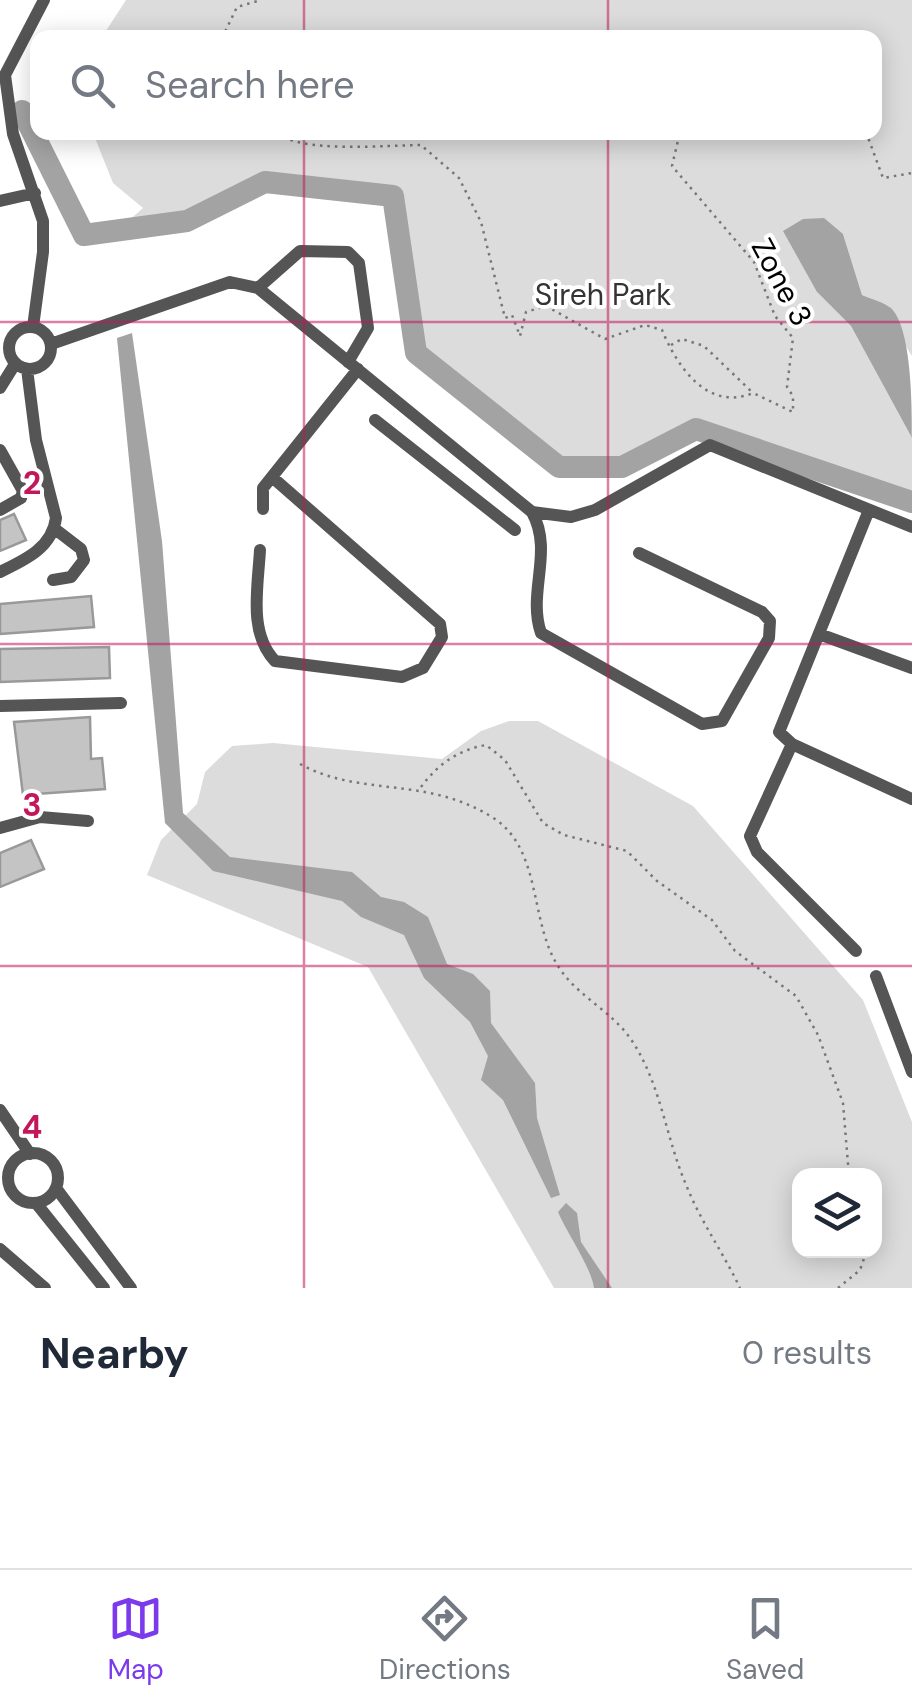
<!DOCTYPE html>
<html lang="en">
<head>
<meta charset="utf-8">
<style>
	:root { --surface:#fff; --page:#f2f2f3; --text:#1f2937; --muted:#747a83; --line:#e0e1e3; --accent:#7c3aed }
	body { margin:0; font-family:"DM Sans",sans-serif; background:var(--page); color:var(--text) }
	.controls { position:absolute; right:30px; bottom:30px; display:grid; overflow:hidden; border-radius:20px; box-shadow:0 5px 25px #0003 }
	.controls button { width:90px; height:90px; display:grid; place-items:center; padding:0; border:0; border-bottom:2px solid var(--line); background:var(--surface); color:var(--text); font:50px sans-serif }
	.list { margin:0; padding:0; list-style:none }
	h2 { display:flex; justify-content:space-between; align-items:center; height:130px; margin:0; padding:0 40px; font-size:42px }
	h2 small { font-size:32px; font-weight:400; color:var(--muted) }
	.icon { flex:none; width:55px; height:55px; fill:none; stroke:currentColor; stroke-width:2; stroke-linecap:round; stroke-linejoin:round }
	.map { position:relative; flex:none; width:912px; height:1288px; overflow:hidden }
	.search { position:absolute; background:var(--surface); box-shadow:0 5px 25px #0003; left:30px; right:30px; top:30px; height:110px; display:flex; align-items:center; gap:25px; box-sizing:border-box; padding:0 35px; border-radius:20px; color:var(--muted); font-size:38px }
	.sheet { height:280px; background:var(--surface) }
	nav { display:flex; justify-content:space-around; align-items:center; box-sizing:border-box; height:140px; border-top:2px solid var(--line); background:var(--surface); font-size:28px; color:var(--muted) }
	nav a { display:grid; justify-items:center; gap:5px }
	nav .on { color:var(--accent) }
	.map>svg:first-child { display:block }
	.green { fill:#dcdcdc; fill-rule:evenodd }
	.water { fill:#a3a3a3 }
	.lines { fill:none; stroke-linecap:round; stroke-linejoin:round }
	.river { stroke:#a3a3a3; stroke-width:22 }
	.building { fill:#c4c4c4; stroke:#999; stroke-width:2.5 }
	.path { stroke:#777; stroke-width:2.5; stroke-dasharray:2.5 5; stroke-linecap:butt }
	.minor { stroke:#555; stroke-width:12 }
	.grid { fill:none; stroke:#c2185b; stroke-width:2.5; stroke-opacity:0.55 }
	.labels { text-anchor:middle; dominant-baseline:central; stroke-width:8; stroke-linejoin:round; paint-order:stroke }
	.street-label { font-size:30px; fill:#000; stroke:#fff }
	.park-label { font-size:30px; fill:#333; stroke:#fff }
	.grid-label { font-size:32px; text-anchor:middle; font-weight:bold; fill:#c2185b; stroke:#fff; stroke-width:8; stroke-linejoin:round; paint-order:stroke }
</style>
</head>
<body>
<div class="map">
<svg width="912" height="1288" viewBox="0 0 912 1288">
	<rect width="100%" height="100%" fill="#fff"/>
	<!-- green -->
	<path class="green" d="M126,0H912V356C888,318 912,320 862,295L843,234L817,292L851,326L912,438V502L696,429L622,467H559L416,353L393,196L265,183L187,221L118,230L143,208L113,183L93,133L874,132V38L102,37Z
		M509,721H538L693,806L863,1000L912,1122V1288H554L368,967L147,875L161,840L197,804L205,772L232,746L273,743L442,759L481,731ZM800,1176H874V1250H800Z"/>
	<!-- water -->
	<path class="water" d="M824,218L843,234L862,295C871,299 883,302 891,308C912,329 912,406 912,438L851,326L817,292L783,231L803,219Z
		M132,333L162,541L183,813L230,857L352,872L381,897L404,902L428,917L447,964L473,974L490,991L491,1023L535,1083L537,1118L560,1195L551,1198L503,1100L481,1080L488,1056L470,1022L424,978L404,935L361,917L342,901L213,871L165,823L117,338Z
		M566,1203L577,1213L581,1242L612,1288H594C592,1269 567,1233 558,1212Z"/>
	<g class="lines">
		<!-- river -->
		<path class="river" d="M22,111L84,235L187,221L265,182L393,196L416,353L559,467H622L696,429L912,502"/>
	</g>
	<!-- building -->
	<path class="building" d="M14,514L26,540L0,551V520Z
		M91,596L94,627L0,634V604Z
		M109,647L110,678L0,682V649Z
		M90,717L91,759L102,758L105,789L23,795L14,722Z
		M31,840L44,869L0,887V853Z"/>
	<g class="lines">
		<!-- path -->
		<path class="path" d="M222,38L237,7L261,0
			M278,132C296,154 391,145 421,145L459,178L481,222L505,318L512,315L520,336L526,312L546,306L605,339L645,325L662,330C677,366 707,412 753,393L793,412V396L787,387L793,338L775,316L754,262L672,166L680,132
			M866,132L883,178L912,173
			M671,345L682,339L704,346L752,392
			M300,764C362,798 428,775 495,819C543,852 529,925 560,969C578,996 612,1012 630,1038C661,1082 666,1140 687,1187C701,1222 724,1254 740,1288
			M421,787C438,764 458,750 486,745L505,760L543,823L564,835L627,851L657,881L712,920L735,951L796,996L818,1035L843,1103L849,1176
			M838,1288L860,1270L867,1250"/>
		<!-- minor -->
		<path class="minor" d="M5,75L13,134L43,221V252L33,327
			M5,75L44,0
			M0,201L35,193
			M258,288L300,251L348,252L359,263L368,328L348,362
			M9 348a21 21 0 1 1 42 0a21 21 0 1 1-42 0Z
			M51,344L230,282L258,288L532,512C554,552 527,592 541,633L702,724L722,721L769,638L770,621L762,612L639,553
			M0,388L15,364
			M375,420L515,530
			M0,450L23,491L21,498L0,510
			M263,509V488L358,369
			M869,510L779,732L792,744L912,799
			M532,512L571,517L595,510L710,445L912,527
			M260,550C258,587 248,633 275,661L402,677L423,668L442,637L440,624L272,477
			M0,572C25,560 52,548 56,518L36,440L27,369
			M53,580L71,577L84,560L81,549L55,529
			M819,634L912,668
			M0,706L121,703
			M792,744L750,836L757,852L856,951
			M0,828L40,817L88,821
			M876,976L912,1072
			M0,1110L30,1154
			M8 1178a25 25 0 1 1 50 0a25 25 0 1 1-50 0Z
			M56,1188L131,1288
			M36,1203L104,1288
			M0,1249L45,1288"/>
	</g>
	<!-- grid -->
	<path class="grid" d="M304,0V38M608,0V38M304,132V1288M608,132V1288M0,322H912M0,644H912M0,966H912"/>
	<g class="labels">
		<!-- street labels -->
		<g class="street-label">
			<text transform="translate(782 282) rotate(62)">Zone 3</text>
		</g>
		<!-- park labels -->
		<g class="park-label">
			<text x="603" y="294">Sireh Park</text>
		</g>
	</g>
	<g class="grid-label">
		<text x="32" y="494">2</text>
		<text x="32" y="816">3</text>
		<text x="32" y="1138">4</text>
	</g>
</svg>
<div class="controls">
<button><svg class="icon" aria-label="layers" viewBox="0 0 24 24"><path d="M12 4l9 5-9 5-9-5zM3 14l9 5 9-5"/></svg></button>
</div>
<div class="search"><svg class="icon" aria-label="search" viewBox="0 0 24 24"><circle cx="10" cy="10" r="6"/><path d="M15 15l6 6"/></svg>Search here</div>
</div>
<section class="sheet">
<h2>Nearby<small>0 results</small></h2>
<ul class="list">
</ul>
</section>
<nav>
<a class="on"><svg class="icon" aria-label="map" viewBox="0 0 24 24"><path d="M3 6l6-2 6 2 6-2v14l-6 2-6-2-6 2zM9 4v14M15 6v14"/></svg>Map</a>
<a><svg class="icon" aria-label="directions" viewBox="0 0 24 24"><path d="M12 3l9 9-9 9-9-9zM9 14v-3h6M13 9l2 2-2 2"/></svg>Directions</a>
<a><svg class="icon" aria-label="saved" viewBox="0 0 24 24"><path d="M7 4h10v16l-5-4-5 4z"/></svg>Saved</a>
</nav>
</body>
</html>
